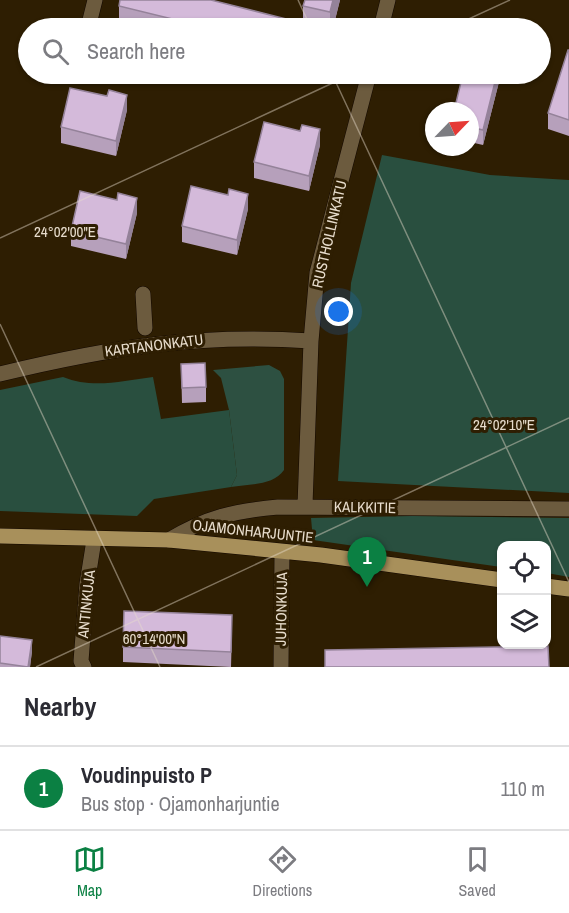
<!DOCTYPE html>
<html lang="en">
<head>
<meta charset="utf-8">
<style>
	:root { --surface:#fff; --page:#f7f7f7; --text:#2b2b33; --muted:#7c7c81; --line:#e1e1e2; --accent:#0b8043 }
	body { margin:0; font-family:"Archivo Narrow",sans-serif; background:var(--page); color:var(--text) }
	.controls { position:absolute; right:18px; bottom:18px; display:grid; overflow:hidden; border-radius:12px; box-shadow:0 2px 4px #0004 }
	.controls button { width:54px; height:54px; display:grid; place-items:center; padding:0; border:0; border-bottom:2px solid var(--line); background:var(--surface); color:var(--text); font:30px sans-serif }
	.compass { position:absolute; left:425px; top:102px; width:54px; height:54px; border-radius:50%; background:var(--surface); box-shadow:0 2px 4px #0004; rotate:65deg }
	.you { position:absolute; left:339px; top:312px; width:21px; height:21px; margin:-15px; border:4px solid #fff; border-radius:50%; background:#1a73e8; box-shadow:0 0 0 9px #1a73e833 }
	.badge { display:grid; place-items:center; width:39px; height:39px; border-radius:50%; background:var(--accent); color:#fff; font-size:20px; font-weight:700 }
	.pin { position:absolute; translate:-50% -50px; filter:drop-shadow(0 2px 3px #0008) }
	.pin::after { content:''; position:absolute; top:32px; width:21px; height:18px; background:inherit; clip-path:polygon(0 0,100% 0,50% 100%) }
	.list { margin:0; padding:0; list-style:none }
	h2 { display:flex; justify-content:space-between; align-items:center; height:78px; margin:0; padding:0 24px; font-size:26px }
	h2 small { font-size:20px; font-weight:400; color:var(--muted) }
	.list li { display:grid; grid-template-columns:39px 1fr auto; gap:18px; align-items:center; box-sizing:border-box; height:84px; padding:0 24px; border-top:2px solid var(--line) }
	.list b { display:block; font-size:22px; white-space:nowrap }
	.list p { margin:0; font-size:20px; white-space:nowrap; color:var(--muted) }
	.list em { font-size:20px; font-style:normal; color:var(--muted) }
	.icon { flex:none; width:33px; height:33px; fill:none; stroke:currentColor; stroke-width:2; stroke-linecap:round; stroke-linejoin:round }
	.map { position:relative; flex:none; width:569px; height:667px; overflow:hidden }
	.search { position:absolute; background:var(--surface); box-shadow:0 2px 4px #0004; left:18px; right:18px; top:18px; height:66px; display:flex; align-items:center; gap:15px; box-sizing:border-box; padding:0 21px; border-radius:33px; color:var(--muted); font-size:22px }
	.sheet { height:162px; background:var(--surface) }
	nav { display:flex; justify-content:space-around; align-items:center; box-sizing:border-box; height:84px; border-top:2px solid var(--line); background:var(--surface); font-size:16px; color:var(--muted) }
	nav a { display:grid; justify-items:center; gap:3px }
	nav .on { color:var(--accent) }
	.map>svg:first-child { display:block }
	.green { fill:#2d5041 }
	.forest { fill:#294f3f }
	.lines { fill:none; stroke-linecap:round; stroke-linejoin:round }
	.minor-casing { stroke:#130800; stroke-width:16 }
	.major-casing { stroke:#130800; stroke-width:16 }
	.minor { stroke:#6c5b3e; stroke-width:15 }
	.major { stroke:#a8905b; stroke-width:15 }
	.wall { fill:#b6a0bb }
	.shaded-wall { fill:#948299 }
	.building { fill:#d4bada; stroke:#948299; stroke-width:1.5 }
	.ticks { fill:none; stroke:#e7dccc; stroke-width:1.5; stroke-opacity:0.45 }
	.labels { text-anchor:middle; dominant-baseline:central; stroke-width:6; stroke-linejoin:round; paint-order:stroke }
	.street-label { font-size:15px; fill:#e7dccc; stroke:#2e1e02 }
	.ticks-label { font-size:15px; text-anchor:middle; fill:#e7dccc; stroke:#2e1e02; stroke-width:6; stroke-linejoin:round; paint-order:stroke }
</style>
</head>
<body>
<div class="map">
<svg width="569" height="667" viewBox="0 0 569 667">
	<rect width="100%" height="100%" fill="#2e1e02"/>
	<!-- green -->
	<path class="green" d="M269,365L280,371L284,379V470C273,486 248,484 231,487L237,475L229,410L221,378L213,370Z"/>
	<!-- forest -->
	<path class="forest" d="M382,155L490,175L569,180V493L338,481L351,283Z
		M63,377C92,389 122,381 153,377L161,419L229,410L237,475L231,487L154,499L137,516L0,511V390Z
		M412,516L569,518V577L547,573L546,546H502L501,567L313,540L311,518Z"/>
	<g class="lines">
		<!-- minor casing -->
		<g class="minor-casing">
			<path id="minor" d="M88,28L95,0
				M381,28L388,0
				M143,294L145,328
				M0,374C107,348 200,333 311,341
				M305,505L311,341L317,273L369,74
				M169,540C207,517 234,511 278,507L569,509
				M84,667L81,661L87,584L94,540
				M281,667L282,552"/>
		</g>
		<!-- major casing -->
		<g class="major-casing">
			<path id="major" d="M0,536L169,540L321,555L502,580
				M546,586L569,589"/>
		</g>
		<!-- minor -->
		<use href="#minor" class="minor"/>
		<!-- major -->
		<use href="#major" class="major"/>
	</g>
	<!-- wall -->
	<path class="wall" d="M340,0L333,28H303V6Z
		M119,6L302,28H119Z
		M569,50V136L548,129V113Z
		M284,74H295V76Z
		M501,74L483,145L470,142V111Z
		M107,96L127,110L116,156L61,143V127Z
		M320,145L309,191L254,178V162Z
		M248,209L237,255L182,242V226Z
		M137,213L126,259L71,246V231Z
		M181,364L206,387V402L182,403Z
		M232,631L231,667L123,662V647Z
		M0,636L32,651L30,667H0Z"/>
	<!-- shaded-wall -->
	<path class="shaded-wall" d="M333,0H340L333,28H330V12Z
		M497,74H501L483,145V130Z
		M127,95V110L116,156V141Z
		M320,129V145L309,191V176Z
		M248,194V209L237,255V240Z
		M137,198V213L126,259V244Z
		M32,640V651L30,667H28Z"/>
	<!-- building -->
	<path class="building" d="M120,0H211L302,23L300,28H209L119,6Z
		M305,0H333L330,12L303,6Z
		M568,50H569V120L548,113Z
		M463,74H497L483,130L470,127V111H454Z
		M70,88L107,96L109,90L127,95L116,141L61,127Z
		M264,122L300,131L302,125L320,129L309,176L254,162Z
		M191,186L228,195L229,189L248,194L237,240L182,226Z
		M80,191L117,200L118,193L137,198L126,244L71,231Z
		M205,363L206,387L182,388L181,364Z
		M124,611L232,615L231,652L123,647Z
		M0,636L32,640L28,667L0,663Z
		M548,646L549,667H325V650Z"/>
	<!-- ticks -->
	<path class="ticks" d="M298,0L311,28M449,28L510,0M332,74L569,582M0,238L352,74M0,324L160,667M36,667L569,418"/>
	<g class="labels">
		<!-- street labels -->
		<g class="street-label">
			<text transform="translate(329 234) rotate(-77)">RUSTHOLLINKATU</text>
			<text transform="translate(154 345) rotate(-7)">KARTANONKATU</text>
			<text transform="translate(365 507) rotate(1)">KALKKITIE</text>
			<text transform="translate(253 531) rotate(6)">OJAMONHARJUNTIE</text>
			<text transform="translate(86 604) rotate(-84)">ANTINKUJA</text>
			<text transform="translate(281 609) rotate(-89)">JUHONKUJA</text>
		</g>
	</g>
	<g class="ticks-label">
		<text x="65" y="237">24°02'00"E</text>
		<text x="504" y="430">24°02'10"E</text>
		<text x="154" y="644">60°14'00"N</text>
	</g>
</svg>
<div class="controls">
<button><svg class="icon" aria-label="locate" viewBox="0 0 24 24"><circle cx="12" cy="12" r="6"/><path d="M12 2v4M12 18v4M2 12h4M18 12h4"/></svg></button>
<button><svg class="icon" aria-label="layers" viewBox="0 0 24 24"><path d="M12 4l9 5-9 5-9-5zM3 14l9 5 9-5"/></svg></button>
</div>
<svg class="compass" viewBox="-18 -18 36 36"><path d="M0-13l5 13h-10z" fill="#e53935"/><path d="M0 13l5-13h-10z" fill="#7c7c81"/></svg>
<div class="you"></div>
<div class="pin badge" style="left:367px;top:587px">1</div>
<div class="search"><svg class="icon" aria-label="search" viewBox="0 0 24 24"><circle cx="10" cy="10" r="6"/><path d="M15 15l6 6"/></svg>Search here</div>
</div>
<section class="sheet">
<h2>Nearby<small></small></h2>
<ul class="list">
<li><span class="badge">1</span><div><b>Voudinpuisto P</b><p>Bus stop · Ojamonharjuntie</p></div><em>110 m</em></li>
</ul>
</section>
<nav>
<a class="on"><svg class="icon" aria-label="map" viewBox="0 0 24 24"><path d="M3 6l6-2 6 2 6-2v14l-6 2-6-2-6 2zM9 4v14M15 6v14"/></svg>Map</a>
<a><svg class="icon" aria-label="directions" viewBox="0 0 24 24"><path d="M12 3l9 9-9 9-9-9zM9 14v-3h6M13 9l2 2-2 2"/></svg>Directions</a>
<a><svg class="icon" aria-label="saved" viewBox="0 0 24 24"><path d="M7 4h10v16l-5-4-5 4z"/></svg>Saved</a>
</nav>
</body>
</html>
